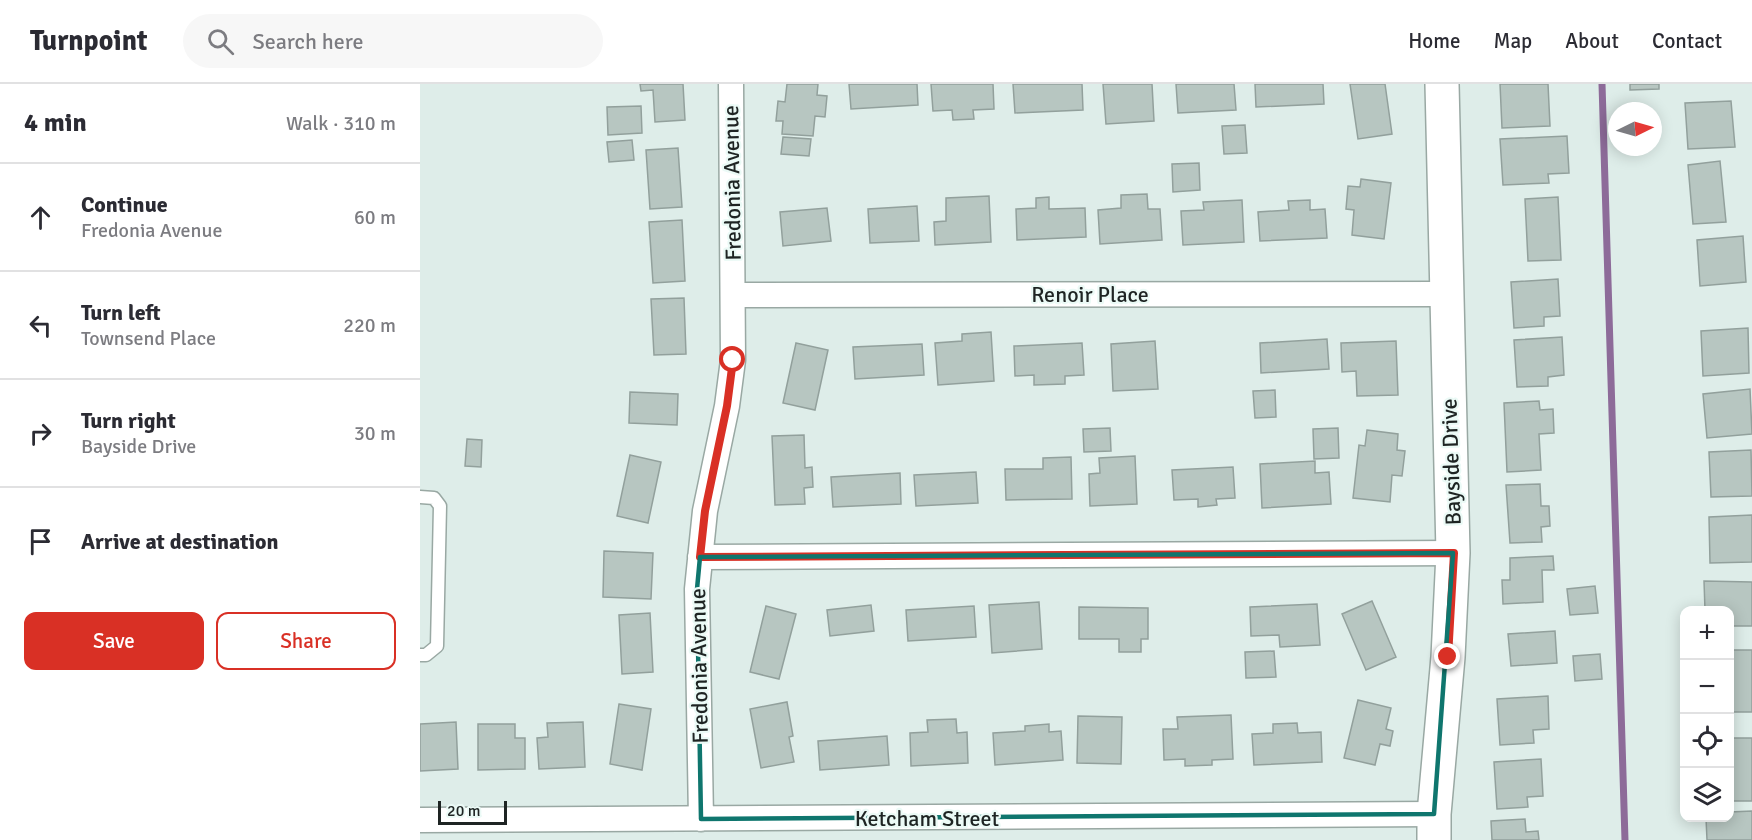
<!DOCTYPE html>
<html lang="en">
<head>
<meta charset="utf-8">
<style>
	:root { --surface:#fff; --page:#f7f7f7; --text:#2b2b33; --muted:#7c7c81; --line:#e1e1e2; --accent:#d93025 }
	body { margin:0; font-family:Signika,sans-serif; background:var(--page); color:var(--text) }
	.controls { position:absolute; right:18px; bottom:18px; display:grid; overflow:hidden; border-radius:12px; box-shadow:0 3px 15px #0003 }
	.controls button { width:54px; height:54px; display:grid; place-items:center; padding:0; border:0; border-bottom:2px solid var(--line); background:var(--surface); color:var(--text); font:30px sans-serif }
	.compass { position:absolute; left:1188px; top:18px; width:54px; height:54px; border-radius:50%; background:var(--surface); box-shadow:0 3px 15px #0003; rotate:85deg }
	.scale { position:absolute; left:18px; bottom:15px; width:69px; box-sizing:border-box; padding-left:6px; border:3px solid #1e2423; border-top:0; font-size:16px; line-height:21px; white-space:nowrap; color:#1e2423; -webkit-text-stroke:4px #ebfaf6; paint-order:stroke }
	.stop { position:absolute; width:18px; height:18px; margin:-14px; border:4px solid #d93025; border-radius:50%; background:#fff }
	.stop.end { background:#d93025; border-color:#fff; box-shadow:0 2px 6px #0008 }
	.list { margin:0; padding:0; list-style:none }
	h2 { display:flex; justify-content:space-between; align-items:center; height:78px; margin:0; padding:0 24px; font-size:26px }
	h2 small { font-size:20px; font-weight:400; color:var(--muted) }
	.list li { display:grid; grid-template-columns:39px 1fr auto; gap:18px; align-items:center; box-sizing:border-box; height:108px; padding:0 24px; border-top:2px solid var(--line) }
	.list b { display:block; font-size:22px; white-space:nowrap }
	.list p { margin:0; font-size:20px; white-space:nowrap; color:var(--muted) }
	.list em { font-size:20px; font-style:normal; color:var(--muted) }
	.actions { display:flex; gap:12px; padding:18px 24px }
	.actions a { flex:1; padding:14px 0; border:2px solid var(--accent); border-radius:12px; text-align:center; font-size:21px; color:var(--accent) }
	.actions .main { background:var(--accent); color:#fff }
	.icon { flex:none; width:33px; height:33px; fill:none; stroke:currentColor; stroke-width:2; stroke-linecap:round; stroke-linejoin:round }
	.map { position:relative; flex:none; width:1332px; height:756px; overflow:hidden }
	header { display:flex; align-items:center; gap:36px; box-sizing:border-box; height:84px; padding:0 30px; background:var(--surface); border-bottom:2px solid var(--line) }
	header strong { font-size:28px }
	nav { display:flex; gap:33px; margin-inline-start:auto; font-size:21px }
	.search { width:420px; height:54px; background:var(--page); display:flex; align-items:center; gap:15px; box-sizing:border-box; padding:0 21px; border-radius:33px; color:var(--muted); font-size:22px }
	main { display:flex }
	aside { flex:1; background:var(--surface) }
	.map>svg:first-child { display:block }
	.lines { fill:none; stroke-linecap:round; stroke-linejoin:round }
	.stream { stroke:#8d6b99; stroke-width:7 }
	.building { fill:#b7c6c1; stroke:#92a09c; stroke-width:1.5 }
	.lane-casing { stroke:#99a8a3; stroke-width:15 }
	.street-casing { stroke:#99a8a3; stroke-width:27 }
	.secondary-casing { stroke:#99a8a3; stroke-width:36 }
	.lane { stroke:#fff; stroke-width:12 }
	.street { stroke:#fff; stroke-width:24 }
	.secondary { stroke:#fff; stroke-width:33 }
	.route { stroke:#d93025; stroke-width:8 }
	.marked { fill:none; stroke:#0f766e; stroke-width:4.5; stroke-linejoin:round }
	.labels { text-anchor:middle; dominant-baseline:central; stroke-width:4.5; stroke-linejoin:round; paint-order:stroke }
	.street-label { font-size:22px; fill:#1e2423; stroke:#ebfaf6 }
</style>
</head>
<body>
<header>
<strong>Turnpoint</strong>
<div class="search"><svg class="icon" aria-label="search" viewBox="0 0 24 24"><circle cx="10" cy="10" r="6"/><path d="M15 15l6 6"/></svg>Search here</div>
<nav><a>Home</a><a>Map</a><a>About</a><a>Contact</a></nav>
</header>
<main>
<aside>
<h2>4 min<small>Walk · 310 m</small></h2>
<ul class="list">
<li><svg class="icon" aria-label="ahead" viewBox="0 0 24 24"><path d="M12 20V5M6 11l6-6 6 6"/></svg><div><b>Continue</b><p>Fredonia Avenue</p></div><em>60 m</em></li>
<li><svg class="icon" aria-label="left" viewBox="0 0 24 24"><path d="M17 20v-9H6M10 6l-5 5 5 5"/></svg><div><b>Turn left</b><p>Townsend Place</p></div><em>220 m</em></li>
<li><svg class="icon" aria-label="right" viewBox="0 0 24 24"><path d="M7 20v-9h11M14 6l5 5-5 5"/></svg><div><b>Turn right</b><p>Bayside Drive</p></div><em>30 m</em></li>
<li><svg class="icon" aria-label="arrive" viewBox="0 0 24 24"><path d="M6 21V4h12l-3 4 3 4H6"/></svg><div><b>Arrive at destination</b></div></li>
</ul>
<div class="actions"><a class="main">Save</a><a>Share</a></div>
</aside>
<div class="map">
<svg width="1332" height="756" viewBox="0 0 1332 756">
	<rect width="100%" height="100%" fill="#deede9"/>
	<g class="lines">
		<!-- stream -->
		<path class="stream" d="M1182,0L1205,756"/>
	</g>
	<!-- building -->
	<path class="building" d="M220,0H263L265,36L235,38L233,6L221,7Z
		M367,0H398L397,11L407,12L405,33L395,32L393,52L362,50L363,37H356L358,17L365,18Z
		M429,0H497L498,21L431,25Z
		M511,0H573L574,25L553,26L554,35L533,36L532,26L513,27Z
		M593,0H662L663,26L595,29Z
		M683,0H732L734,37L686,40Z
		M756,0H814L816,26L758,29Z
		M835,0H903L904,20L836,23Z
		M930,0H965L972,50L938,55Z
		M1080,0H1128L1130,42L1082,44Z
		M1210,0H1239V5L1210,6Z
		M1311,17L1315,63L1268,65L1265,19Z
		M221,22L222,49L188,51L187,23Z
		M825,41L827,69L804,70L802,42Z
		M1147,52L1149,89L1128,90L1129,99L1083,101L1080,55Z
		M363,53L391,55L389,72L361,70Z
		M212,56L214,76L189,78L187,58Z
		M258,64L262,123L230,125L226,66Z
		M1300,77L1306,138L1273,140L1268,81Z
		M779,79L780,106L753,108L752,80Z
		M941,95L971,99L964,155L932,151L934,126L926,125L928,102L940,103Z
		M727,110L728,125H740L742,156L680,160L678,126L701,124V111Z
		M569,112L571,158L515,161L514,138L526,137V114Z
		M629,113V125L665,124L666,153L597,156L596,125L616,124V114Z
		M1138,113L1141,176L1108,177L1105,115Z
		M822,116L824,158L763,161L761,127L784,126L783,118Z
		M890,116V126L905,125L907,154L840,157L838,128L869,126L868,117Z
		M497,122L499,157L450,159L448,125Z
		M407,124L411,157L363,162L360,128Z
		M262,136L265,197L233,199L229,138Z
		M1323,152L1326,198L1280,202L1277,156Z
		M1138,195L1140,232L1124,233V242L1094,244L1091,198Z
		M264,214L266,270L234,271L231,215Z
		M1328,244L1329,289L1283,292L1281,247Z
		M571,248L574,297L518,301L515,259L542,257V250Z
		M1142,253L1144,291L1128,293V302L1097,303L1094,256Z
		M907,255L909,285L841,289L840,259Z
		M735,257L738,305L693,307L691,260Z
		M976,257L978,311L937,312L936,287L922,288L921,259Z
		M376,259L408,266L395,326L363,319Z
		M662,259L664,291L645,292V300L614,301V291L595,292L594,262Z
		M502,260L504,291L435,295L433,263Z
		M1330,305L1332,350L1287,354L1283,310Z
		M855,306L856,333L835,334L833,307Z
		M210,308L258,310L257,341L209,339Z
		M1119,317L1120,326L1133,325L1134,349L1119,350L1121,386L1087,388L1084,319Z
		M690,344L691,367L664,368L663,345Z
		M918,344L919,374L894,375L893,345Z
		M947,346L978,350L977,366L985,367L982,392L972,391L970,418L933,414L939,361L945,362Z
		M384,351L385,384L392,383L393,403L384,404L385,420L355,421L352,352Z
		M47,355L62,356L61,383L45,382Z
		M1331,366L1332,412L1291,413L1289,368Z
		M210,371L241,378L228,439L197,432Z
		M715,372L717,420L670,422L669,390L680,389L679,374Z
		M651,373L652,415L586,416L585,385H623V374Z
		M895,377V389L909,388L911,420L842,424L840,380Z
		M813,383L815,414L796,415L797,421L778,423V415L754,416L752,386Z
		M556,388L558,419L496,422L494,391Z
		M480,389L481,420L413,423L411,393Z
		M1120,400L1121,422H1129L1130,442L1121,443L1122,458L1090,459L1086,401Z
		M1332,431V478L1290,479L1289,433Z
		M184,467L233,469L231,515L183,513Z
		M1133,472L1134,486H1122L1123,518L1083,520L1082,496H1090V474Z
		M1284,497L1332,498V542H1310V526H1285Z
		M1175,502L1178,529L1150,531L1147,505Z
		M952,517L976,573L946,586L922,530Z
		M619,518L622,565L572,569L569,521Z
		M897,520L900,561L860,563L859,551L831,552L830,523Z
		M451,521L454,547L410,552L407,526Z
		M346,522L376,530L359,595L330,588Z
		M554,522L556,553L488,557L486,526Z
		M659,523L728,524V555H721V568H699V555H659Z
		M230,529L233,588L202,590L199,531Z
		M1135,547L1137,579L1091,582L1088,550Z
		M1310,566H1332V628H1310Z
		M854,567L856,593L826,594L825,568Z
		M1180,570L1182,595L1155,597L1153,572Z
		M1128,612L1129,645L1113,646L1114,659L1080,661L1077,615Z
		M938,616L971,624L966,645L973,647L970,662L960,660L955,681L924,674Z
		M367,618L373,652L369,653L374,678L341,684L330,625Z
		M199,620L231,625L222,686L190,680Z
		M811,631L813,675L792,676V681L765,682V675L744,676L743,645H758L757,633Z
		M658,632L702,633L701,680L657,679Z
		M536,635L537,649L547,648L548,679L491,682L490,649L508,648L507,636Z
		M36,638L38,685L0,687V640Z
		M163,638L165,683L119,685L117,654L128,653L127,639Z
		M877,639L878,649L901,648L902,678L834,681L832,650L853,649V640Z
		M58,640H95V654H105V685L58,686Z
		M629,640V648L641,647L643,676L575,681L573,649L605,647V642Z
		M467,652L469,681L400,686L398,657Z
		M1310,654H1332V717H1310Z
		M1121,675L1123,712L1107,713L1108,723L1077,725L1074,678Z
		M1332,727V756H1287L1286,734H1310V728Z
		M1105,735L1106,748L1118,747L1119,756H1072L1071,737Z"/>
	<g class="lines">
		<!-- lane casing -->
		<g class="lane-casing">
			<path id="lane" d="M0,413L14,414L20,422L17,562L6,571H0"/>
		</g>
		<!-- street casing -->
		<g class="street-casing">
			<path id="street" d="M313,211L1026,210
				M280,473L1033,469
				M281,735L277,505L285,427L307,322L313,276L311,0
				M0,736L1014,730"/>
		</g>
		<!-- secondary casing -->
		<g class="secondary-casing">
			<path id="secondary" d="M1014,756V730L1028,573L1033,469L1022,0"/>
		</g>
		<!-- lane -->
		<use href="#lane" class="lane"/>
		<!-- street -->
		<use href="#street" class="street"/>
		<!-- secondary -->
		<use href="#secondary" class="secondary"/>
	</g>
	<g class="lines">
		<!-- route -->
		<path class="route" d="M313,276L307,322L285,427L280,473L1034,469L1028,573"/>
	</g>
	<!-- marked area -->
	<path class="marked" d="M1033,469L1014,730L281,735L277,505L280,473Z"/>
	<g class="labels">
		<!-- street labels -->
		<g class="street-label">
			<text transform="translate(312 99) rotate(-91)">Fredonia Avenue</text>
			<text x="670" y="210">Renoir Place</text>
			<text transform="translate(1031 378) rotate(-92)">Bayside Drive</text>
			<text transform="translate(279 582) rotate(-91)">Fredonia Avenue</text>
			<text x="507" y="734">Ketcham Street</text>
		</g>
	</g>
</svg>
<div class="controls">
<button>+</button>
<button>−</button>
<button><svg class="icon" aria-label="locate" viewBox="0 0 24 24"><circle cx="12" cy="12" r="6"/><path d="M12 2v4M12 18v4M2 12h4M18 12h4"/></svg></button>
<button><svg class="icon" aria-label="layers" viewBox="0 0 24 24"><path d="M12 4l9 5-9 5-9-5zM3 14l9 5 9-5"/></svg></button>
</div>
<svg class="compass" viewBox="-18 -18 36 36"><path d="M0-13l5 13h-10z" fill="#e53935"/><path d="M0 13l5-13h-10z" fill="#7c7c81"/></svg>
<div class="scale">20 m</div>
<div class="stop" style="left:313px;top:276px"></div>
<div class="stop end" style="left:1028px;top:573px"></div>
</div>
</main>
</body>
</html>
